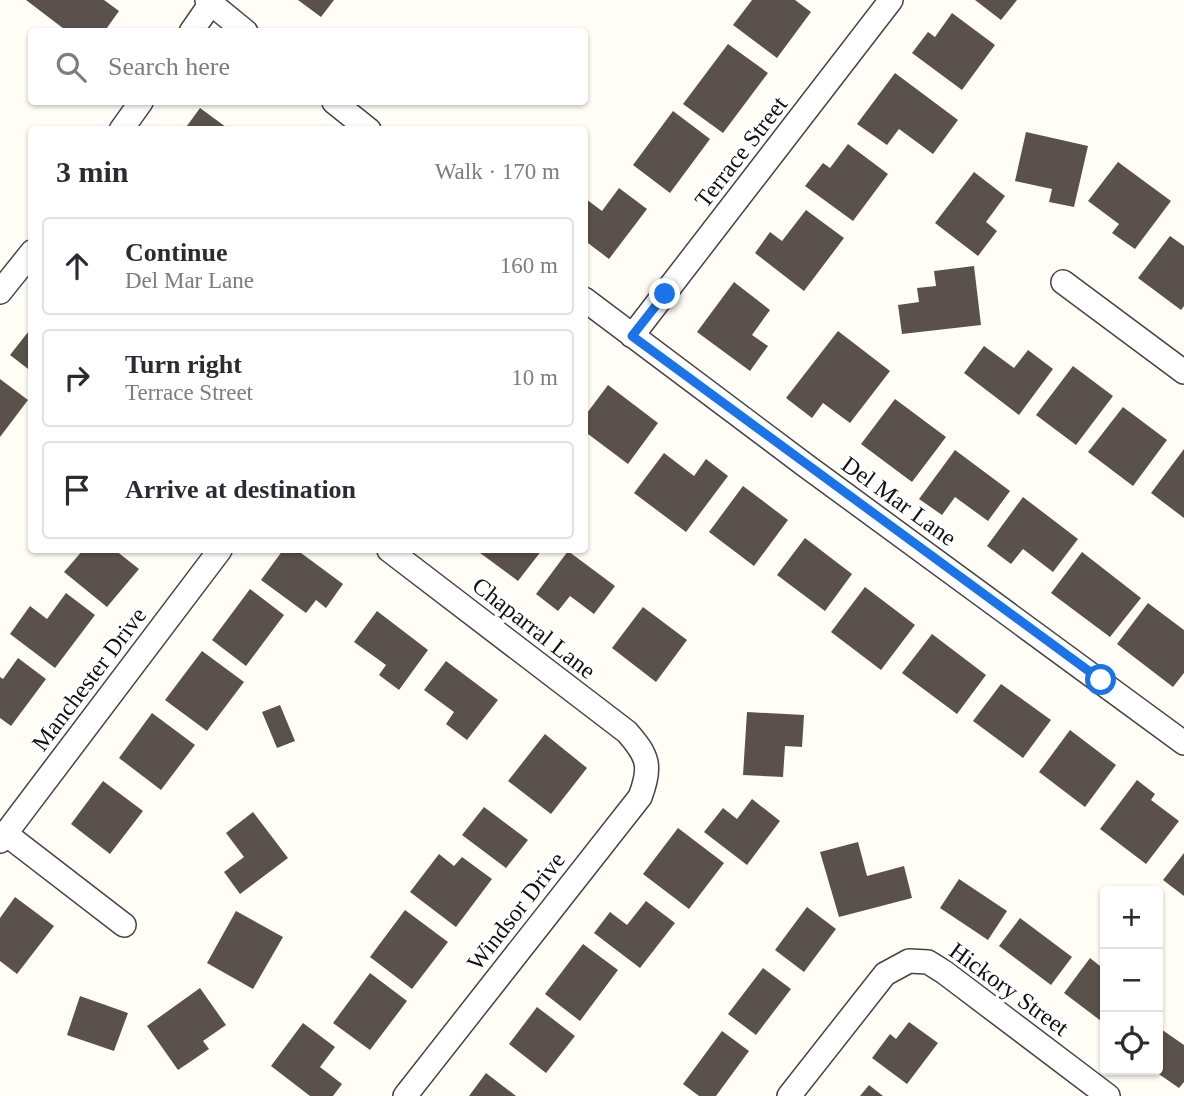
<!DOCTYPE html>
<html lang="en">
<head>
<meta charset="utf-8">
<style>
	:root { --surface:#fff; --page:#f2f2f3; --text:#2b2b33; --muted:#7c7c81; --line:#e1e1e2 }
	body { margin:0; font-family:Georgia,serif; background:var(--page); color:var(--text) }
	.controls { position:absolute; right:21px; bottom:21px; display:grid; overflow:hidden; border-radius:7px; box-shadow:0 2px 5px #0004 }
	.controls button { width:63px; height:63px; display:grid; place-items:center; padding:0; border:0; border-bottom:2px solid var(--line); background:var(--surface); color:var(--text); font:35px sans-serif }
	.stop { position:absolute; width:21px; height:21px; margin:-16px; border:5px solid #1a73e8; border-radius:50%; background:#fff }
	.stop.end { background:#1a73e8; border-color:#fff; box-shadow:0 2px 7px #0008 }
	.list { margin:0; padding:0; list-style:none }
	h2 { display:flex; justify-content:space-between; align-items:center; height:91px; margin:0; padding:0 28px; font-size:30px }
	h2 small { font-size:23px; font-weight:400; color:var(--muted) }
	.list li { display:grid; grid-template-columns:46px 1fr auto; gap:21px; align-items:center; box-sizing:border-box; height:98px; margin:0 14px 14px; padding:0 14px; border:2px solid var(--line); border-radius:7px }
	.list b { display:block; font-size:26px; white-space:nowrap }
	.list p { margin:0; font-size:23px; white-space:nowrap; color:var(--muted) }
	.list em { font-size:23px; font-style:normal; color:var(--muted) }
	.icon { flex:none; width:38px; height:38px; fill:none; stroke:currentColor; stroke-width:2; stroke-linecap:round; stroke-linejoin:round }
	.map { position:relative; flex:none; width:1184px; height:1096px; overflow:hidden }
	.search { position:absolute; background:var(--surface); box-shadow:0 2px 5px #0004; left:28px; top:28px; width:560px; height:77px; display:flex; align-items:center; gap:18px; box-sizing:border-box; padding:0 24px; border-radius:7px; color:var(--muted); font-size:26px }
	.panel { position:absolute; background:var(--surface); box-shadow:0 2px 5px #0004; left:28px; top:126px; width:560px; height:427px; border-radius:7px }
	.map>svg:first-child { display:block }
	.building { fill:#5b514c }
	.lines { fill:none; stroke-linecap:round; stroke-linejoin:round }
	.minor-casing { stroke:#444; stroke-width:26 }
	.minor { stroke:#fff; stroke-width:23 }
	.route { stroke:#1a73e8; stroke-width:9 }
	.labels { text-anchor:middle; dominant-baseline:central; stroke-width:7; stroke-linejoin:round; paint-order:stroke }
	.street-label { font-size:24px; fill:#111; stroke:#fff }
</style>
</head>
<body>
<div class="map">
<svg width="1184" height="1096" viewBox="0 0 1184 1096">
	<rect width="100%" height="100%" fill="#fffdf5"/>
	<!-- building -->
	<path class="building" d="M26,0H104L119,11L104,32H68Z
		M298,0H334L321,17Z
		M752,0H795L811,12L777,58L733,25Z
		M975,0H1017L1001,20Z
		M952,13L995,45L962,90L912,53L928,32L935,37Z
		M728,44L768,73L723,133L683,104Z
		M895,73L958,120L933,154L899,129L887,145L857,124Z
		M200,108L230,130H184Z
		M673,111L710,139L670,193L633,165Z
		M1026,132L1088,146L1074,207L1049,202L1052,189L1015,181Z
		M848,144L888,174L853,221L805,186L823,163L830,168Z
		M1118,162L1171,201L1135,249L1112,233L1119,224L1088,201Z
		M974,172L1005,196L986,222L997,231L978,256L935,223Z
		M619,188L647,209L609,259L584,240V202L586,199L602,211Z
		M806,210L844,238L804,291L755,253L770,232L782,241Z
		M1170,236L1184,246V306L1181,310L1138,278Z
		M974,266L981,325L902,334L898,305L919,302L917,288L936,286L934,271Z
		M734,282L770,310L752,335L768,346L750,371L697,332Z
		M32,327V372L10,355Z
		M838,331L890,371L850,423L823,403L812,418L786,398Z
		M984,346L1014,368L1028,350L1053,369L1019,415L964,373Z
		M1073,366L1113,396L1076,445L1036,415Z
		M0,379L28,400L0,437Z
		M608,385L658,423L628,464L584,431V417Z
		M895,399L946,437L912,482L861,444Z
		M1123,407L1167,440L1133,486L1088,452Z
		M1184,449V518L1151,493Z
		M955,450L1010,491L988,521L955,497L942,515L919,499Z
		M664,453L694,476L706,459L728,476L686,532L634,493Z
		M743,486L788,520L754,566L709,532Z
		M1023,497L1078,539L1053,572L1023,549L1011,564L987,546Z
		M805,538L852,574L825,611L777,575Z
		M83,550H115L139,569L107,607L64,572Z
		M283,550H297L343,584L326,608L316,600L306,613L261,580Z
		M476,550H542L518,581Z
		M568,551L615,586L594,614L570,596L558,611L536,594Z
		M1082,552L1141,598L1110,637L1051,593Z
		M865,587L915,625L881,670L831,632Z
		M250,589L284,615L246,666L212,640Z
		M66,593L95,615L55,668L10,634L30,606L47,619Z
		M1148,603L1184,630V673L1173,687L1117,644Z
		M643,607L687,640L656,682L612,648Z
		M377,611L428,650L399,690L379,675L386,665L354,642Z
		M932,634L986,675L957,714L902,673Z
		M202,651L244,682L207,731L165,700Z
		M18,658L46,679L11,726L0,718V677L3,679Z
		M446,661L498,700L467,740L446,724L454,712L424,690Z
		M1001,684L1051,720L1023,758L973,721Z
		M280,705L295,741L277,748L262,712Z
		M747,712L804,715L802,747L785,746L783,777L743,775Z
		M152,713L195,745L161,790L119,758Z
		M1070,730L1116,765L1085,807L1039,772Z
		M545,734L587,768L551,814L508,781Z
		M1137,780L1155,794L1151,800L1179,821L1146,864L1100,829Z
		M103,781L143,811L110,854L71,824Z
		M752,799L780,821L747,865L704,832L723,808L737,819Z
		M484,807L528,840L506,868L462,835Z
		M253,812L288,858L240,894L224,872L244,857L226,833Z
		M678,828L724,863L689,909L643,874Z
		M858,842L867,876L904,866L912,898L839,917L820,852Z
		M1184,853V896L1163,880Z
		M439,854L454,866L462,857L492,879L456,927L410,892Z
		M959,879L1007,911L988,940L940,908Z
		M15,897L54,926L17,974L0,961V918Z
		M646,901L675,923L640,968L594,933L610,912L627,925Z
		M807,907L836,929L804,972L775,950Z
		M405,910L448,942L412,989L370,957Z
		M236,911L283,937L253,989L207,963Z
		M1020,918L1072,957L1051,985L999,946Z
		M583,944L618,970L580,1021L545,994Z
		M1090,958L1105,970V1024L1064,993Z
		M763,968L791,989L756,1035L728,1014Z
		M370,973L407,1001L370,1050L333,1023Z
		M200,988L226,1025L203,1041L209,1049L178,1070L147,1026Z
		M80,996L128,1013L114,1051L67,1035Z
		M537,1007L575,1036L546,1073L509,1044Z
		M909,1022L938,1043L907,1084L872,1058L890,1034L896,1039Z
		M303,1023L335,1047L320,1067L342,1084L333,1096H310L271,1066Z
		M1158,1027L1184,1045V1082L1179,1088L1153,1070H1158Z
		M722,1031L749,1051L716,1096H699L683,1084Z
		M486,1073L516,1096H469Z
		M869,1085L883,1096H860Z"/>
	<g class="lines">
		<!-- minor casing -->
		<g class="minor-casing">
			<path id="minor" d="M207,0L246,32
				M191,32L211,3
				M334,102L369,130
				M121,130L141,102
				M1063,282L1184,372
				M0,292L32,252
				M584,299L805,465L1184,743
				M632,336L891,0
				M389,550L627,732C648,756 652,766 640,797L405,1096
				M6,834L124,925
				M0,841L220,550
				M789,1096L885,974L909,961L928,962L944,972L1108,1096"/>
		</g>
		<!-- minor -->
		<use href="#minor" class="minor"/>
	</g>
	<g class="lines">
		<!-- route -->
		<path class="route" d="M665,294L632,336L1101,680"/>
	</g>
	<g class="labels">
		<!-- street labels -->
		<g class="street-label">
			<text transform="translate(741 152) rotate(-52)">Terrace Street</text>
			<text transform="translate(899 501) rotate(36)">Del Mar Lane</text>
			<text transform="translate(534 628) rotate(38)">Chaparral Lane</text>
			<text transform="translate(89 679) rotate(-53)">Manchester Drive</text>
			<text transform="translate(516 911) rotate(-52)">Windsor Drive</text>
			<text transform="translate(1009 989) rotate(36)">Hickory Street</text>
		</g>
	</g>
</svg>
<div class="controls">
<button>+</button>
<button>−</button>
<button><svg class="icon" aria-label="locate" viewBox="0 0 24 24"><circle cx="12" cy="12" r="6"/><path d="M12 2v4M12 18v4M2 12h4M18 12h4"/></svg></button>
</div>
<div class="stop" style="left:1101px;top:680px"></div>
<div class="stop end" style="left:665px;top:294px"></div>
<div class="search"><svg class="icon" aria-label="search" viewBox="0 0 24 24"><circle cx="10" cy="10" r="6"/><path d="M15 15l6 6"/></svg>Search here</div>
<section class="panel">
<h2>3 min<small>Walk · 170 m</small></h2>
<ul class="list">
<li><svg class="icon" aria-label="ahead" viewBox="0 0 24 24"><path d="M12 20V5M6 11l6-6 6 6"/></svg><div><b>Continue</b><p>Del Mar Lane</p></div><em>160 m</em></li>
<li><svg class="icon" aria-label="right" viewBox="0 0 24 24"><path d="M7 20v-9h11M14 6l5 5-5 5"/></svg><div><b>Turn right</b><p>Terrace Street</p></div><em>10 m</em></li>
<li><svg class="icon" aria-label="arrive" viewBox="0 0 24 24"><path d="M6 21V4h12l-3 4 3 4H6"/></svg><div><b>Arrive at destination</b></div></li>
</ul>
</section>
</div>
</body>
</html>
